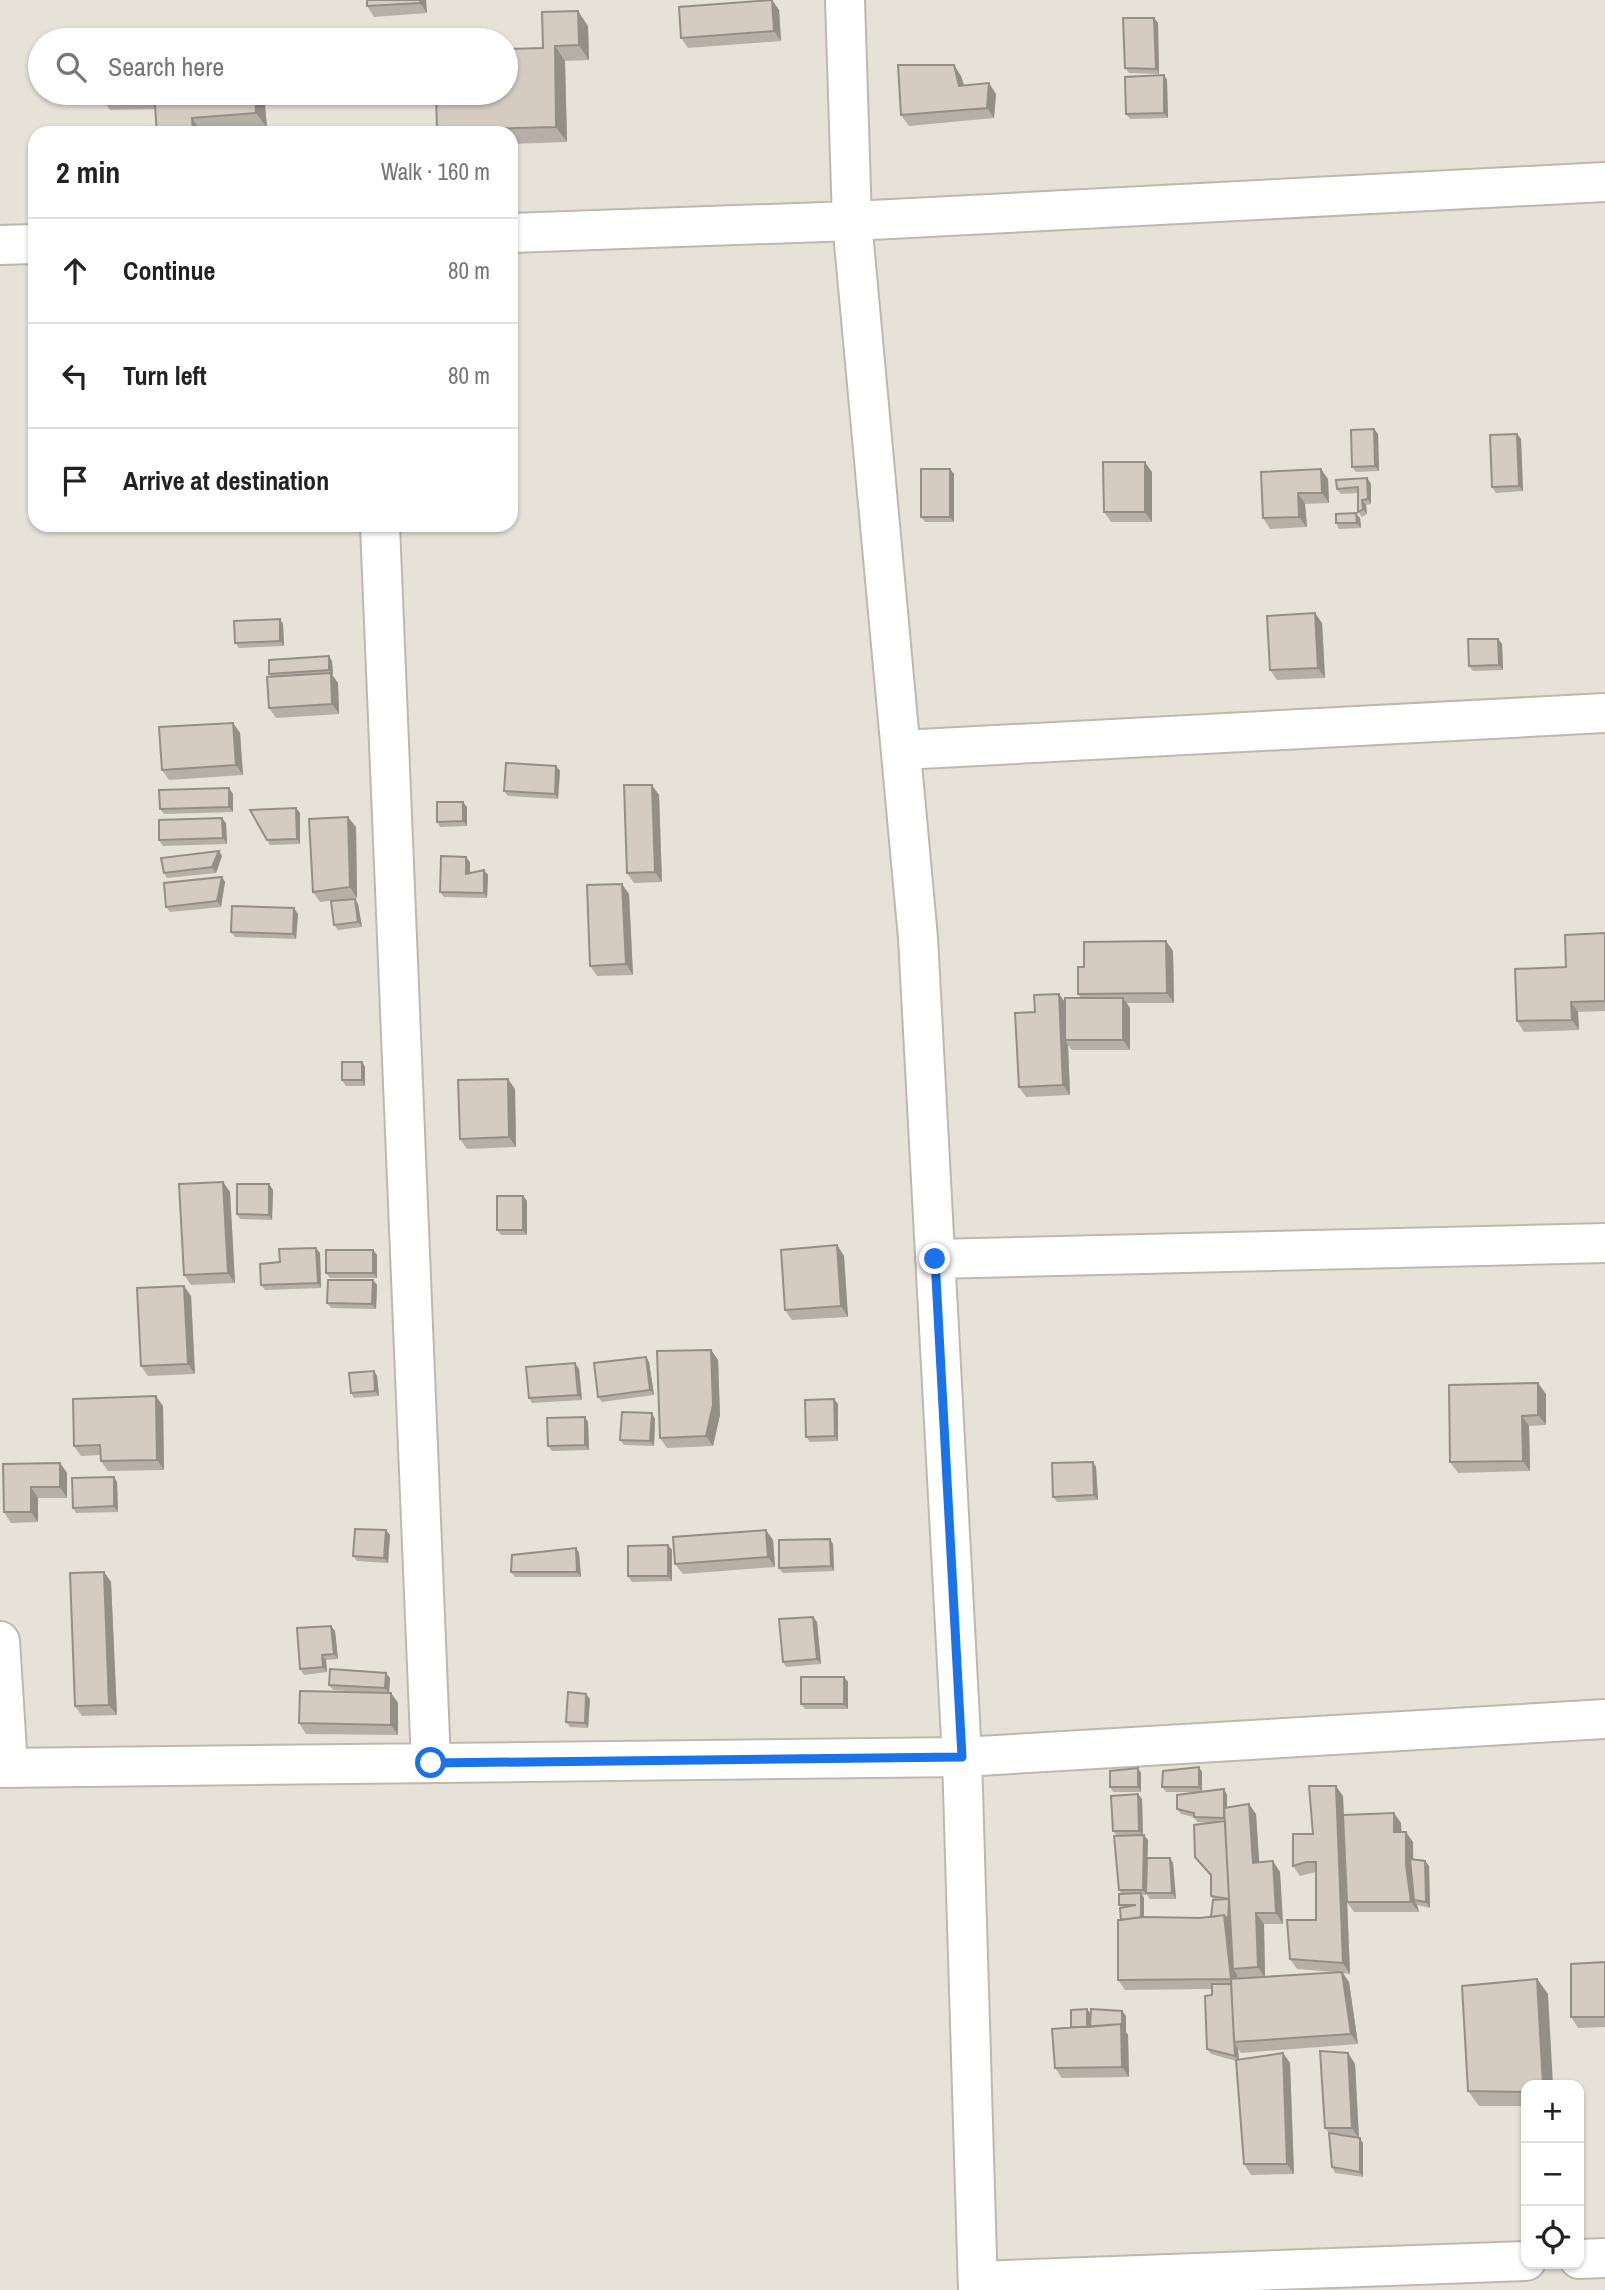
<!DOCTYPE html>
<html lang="en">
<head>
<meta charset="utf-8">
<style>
	:root { --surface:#fff; --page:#f2f2f2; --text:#222; --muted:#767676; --line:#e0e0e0 }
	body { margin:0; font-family:"Archivo Narrow",sans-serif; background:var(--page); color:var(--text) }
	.controls { position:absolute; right:21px; bottom:21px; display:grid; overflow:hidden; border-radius:14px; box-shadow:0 2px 5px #0004 }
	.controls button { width:63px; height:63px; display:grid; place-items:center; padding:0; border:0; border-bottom:2px solid var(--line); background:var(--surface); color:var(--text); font:35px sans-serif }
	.stop { position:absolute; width:21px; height:21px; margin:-16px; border:5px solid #1a73e8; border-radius:50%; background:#fff }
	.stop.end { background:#1a73e8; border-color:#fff; box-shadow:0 2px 7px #0008 }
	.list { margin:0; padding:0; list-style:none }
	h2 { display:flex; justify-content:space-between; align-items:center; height:91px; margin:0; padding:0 28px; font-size:30px }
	h2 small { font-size:23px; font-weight:400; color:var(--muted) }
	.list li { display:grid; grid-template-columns:46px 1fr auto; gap:21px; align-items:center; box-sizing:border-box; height:105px; padding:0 28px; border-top:2px solid var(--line) }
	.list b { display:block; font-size:26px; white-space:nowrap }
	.list em { font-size:23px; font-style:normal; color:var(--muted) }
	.icon { flex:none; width:38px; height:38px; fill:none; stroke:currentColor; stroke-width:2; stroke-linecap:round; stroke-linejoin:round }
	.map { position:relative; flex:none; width:1605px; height:2290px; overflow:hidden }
	.search { position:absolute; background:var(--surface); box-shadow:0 2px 5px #0004; left:28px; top:28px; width:490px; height:77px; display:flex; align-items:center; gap:18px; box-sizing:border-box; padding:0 24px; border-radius:38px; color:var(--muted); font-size:26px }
	.panel { position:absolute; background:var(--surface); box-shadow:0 2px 5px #0004; left:28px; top:126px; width:490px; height:406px; border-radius:21px }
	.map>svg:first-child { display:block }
	.residential { fill:#e7e2d8; fill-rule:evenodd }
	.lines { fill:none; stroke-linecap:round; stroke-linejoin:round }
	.street-casing { stroke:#beb8ad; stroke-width:42 }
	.street { stroke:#fff; stroke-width:38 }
	.wall { fill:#b6afa5 }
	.shaded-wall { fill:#948f86 }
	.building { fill:#d4ccc0; stroke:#948f86; stroke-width:2 }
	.route { stroke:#1a73e8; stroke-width:9 }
</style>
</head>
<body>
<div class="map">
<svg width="1605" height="2290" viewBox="0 0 1605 2290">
	<rect width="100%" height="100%" fill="#f3f0ea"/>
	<!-- residential -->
	<path class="residential" d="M0,0H1605V2290H0ZM40,40H506V93H40ZM35,133H511V525H35ZM1526,2085H1579V2264H1526Z"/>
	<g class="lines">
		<!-- street casing -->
		<g class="street-casing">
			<path id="street" d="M845,0L852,221L918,938L962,1757L978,2290
				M511,233L852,221L1605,182
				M0,245L35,244
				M380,525L431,1763
				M901,750L1605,713
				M935,1259L1605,1243
				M0,1641L8,1767
				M0,1768L962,1757L1605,1719
				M1579,2259L1605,2258
				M978,2281L1526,2261"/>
		</g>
		<!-- street -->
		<use href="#street" class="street"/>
	</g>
	<!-- wall -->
	<path class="wall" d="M426,0L427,13L374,17L367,6Z
		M772,0L779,10L781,41L688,48L681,38Z
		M1154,18L1158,23L1159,74L1129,73L1125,68Z
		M588,26L589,60L565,61L567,142L511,144V133H439L437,130L543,48Z
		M1164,75L1167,80L1168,118L1130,119L1126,114Z
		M961,76L964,85L996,94L994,118L909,126L901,115Z
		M102,93H264L267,128L202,133L155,109L110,110L103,100Z
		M1374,429L1378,434L1379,471L1356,472L1352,467Z
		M1517,434L1521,439L1523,491L1496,493L1492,487Z
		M950,469L954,474V522H925L921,517Z
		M1152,472V522H1111L1104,512Z
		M1261,472L1328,479L1329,503L1305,504L1307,527L1270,529L1263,518Z
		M1367,478L1371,484V504L1366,505L1367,514L1362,517L1358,512V493L1341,494L1337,489Z
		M1360,518L1361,528L1339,529L1336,523Z
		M280,619L283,624L284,646L239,648L235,643Z
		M1322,623L1325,678L1277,680L1270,670Z
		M1498,639L1502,644L1503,670L1473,671L1469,666Z
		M332,661L333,675H332L338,683L339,714L276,718L269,708L271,676L269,674Z
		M233,723L240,733L243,775L169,780L162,770Z
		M556,766L560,771L558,799L508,796L504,791Z
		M233,794V812L164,814L160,809Z
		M659,795L662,882L634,883L627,873Z
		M467,807V826L440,827L437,822Z
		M296,808L300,813V844L270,845L267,840Z
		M226,823L227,844L163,846L159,840Z
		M356,827L357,898L320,902L313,892Z
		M219,851L222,856L216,873L167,878L164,873Z
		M470,862V873L484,870L488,875L487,898L444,897L440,892Z
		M222,877L225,882L221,907L170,912L166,907Z
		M629,894L633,975L597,976L590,966Z
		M358,904L362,927L338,930L334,925Z
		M298,914L296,939L235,937L231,932Z
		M1605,933V1011L1578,1012L1579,1030L1524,1032L1517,1021Z
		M1173,951L1174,1003H1127L1130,1008V1050H1072L1068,1045L1070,1095L1026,1097L1019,1087L1059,994L1065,1002L1081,998L1078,994L1084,967Z
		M362,1062L365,1067V1086H346L342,1080Z
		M515,1089L516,1147L467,1149L460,1139Z
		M223,1182L230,1192L235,1283L191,1285L184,1275Z
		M269,1184L273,1190L272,1220L240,1219L237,1214Z
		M523,1196L527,1201V1235H501L497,1230Z
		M837,1245L844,1256L848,1317L792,1320L785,1310Z
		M373,1250L377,1255V1278H330L326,1273Z
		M320,1253L321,1288L265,1290L261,1285Z
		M373,1280L377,1285L376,1309L331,1308L327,1303Z
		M191,1296L195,1374L148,1376L141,1366Z
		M711,1350L718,1360L720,1415L713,1446L667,1448L660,1438Z
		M646,1357L649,1362L654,1395L602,1402L598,1397Z
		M579,1369L582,1400L532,1403L529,1398Z
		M374,1371L377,1376L379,1396L354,1398L351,1393Z
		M1546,1394V1425L1529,1426L1530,1471L1458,1473L1450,1462Z
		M838,1404V1441L810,1442L806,1437Z
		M163,1406L164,1470L108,1471L101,1461L100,1455L81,1456L74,1446Z
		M652,1413L655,1419L654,1446L624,1445L620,1440Z
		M585,1417L588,1422L589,1450L552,1451L548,1446Z
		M60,1463L67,1473V1498H38V1522L11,1523L4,1512L3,1464Z
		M1096,1467L1098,1500L1057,1502L1053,1497Z
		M114,1477L117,1482L118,1512L76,1513L73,1508Z
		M386,1530L390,1535L388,1563L357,1561L353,1556Z
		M773,1540L775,1567L683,1574L675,1564Z
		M833,1544L834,1571L783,1573L779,1568Z
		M668,1545L672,1550V1581L632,1582L628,1576Z
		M576,1548L579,1553L581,1577H515L511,1572Z
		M104,1572L111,1582L117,1715L82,1716L75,1706Z
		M813,1617L817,1622L821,1664L786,1667L783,1662Z
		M331,1626L335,1631L338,1659L326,1660L327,1672L304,1675L300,1669Z
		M386,1673L390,1678L389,1693H391L398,1703V1735L306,1734L299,1723L374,1693L333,1690L329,1685Z
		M844,1677L848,1682V1709H805L801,1704Z
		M590,1699L588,1728L570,1727L566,1722Z
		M1199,1767L1202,1772V1792H1166L1162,1787Z
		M1138,1768L1141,1773V1792H1113L1110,1787Z
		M1224,1789L1227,1795V1807L1256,1814L1259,1862L1280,1872L1283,1924H1264L1265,1976L1333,1972L1297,1969L1290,1959L1316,1920V1872L1300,1876L1293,1866L1313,1834L1343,1796L1344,1815L1401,1823V1832L1413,1842V1859L1425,1861L1429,1866L1430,1908L1417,1905L1419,1912H1354L1347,1902L1350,1974L1343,1973L1349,1982L1358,2044L1241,2053L1238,2049L1239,2059L1283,2053L1290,2063L1294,2174L1251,2175L1244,2164L1236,2061L1211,2054L1207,2049L1212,1989L1125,1990L1118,1980L1122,1908L1119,1905L1122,1894L1119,1890L1117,1836L1113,1831L1142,1799L1143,1835L1148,1840L1147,1874L1170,1858L1173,1863L1176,1899H1150L1146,1894V1895H1142L1144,1898V1917L1200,1918L1211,1917L1214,1900L1211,1896V1876L1195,1857L1210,1823L1197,1822L1194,1817L1181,1814L1177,1809Z
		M1605,1962V2027L1578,2028L1571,2017Z
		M1537,1979L1548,1994L1526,2085V2106H1479L1468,2091Z
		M1122,2011L1126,2016V2032L1128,2035L1129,2077L1062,2078L1055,2068L1072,2028L1071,2027L1090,2013Z
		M1348,2053L1355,2064L1359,2138L1363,2143V2177L1335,2173L1332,2167L1329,2133L1325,2128Z"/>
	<!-- shaded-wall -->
	<path class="shaded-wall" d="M420,0H426L427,13L420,3Z
		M772,0L779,10L781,41L774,31Z
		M578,11L588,26L589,60L579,45Z
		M1154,18L1158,23L1159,74L1156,69Z
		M555,46L565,61L567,142L556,127Z
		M954,65L961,76L967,96L959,86Z
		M1164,75L1167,80L1168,118L1164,113Z
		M989,83L996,94L994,118L987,108Z
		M255,93H264L267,128L256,113Z
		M192,118L202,133H193Z
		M1374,429L1378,434L1379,471L1375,466Z
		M1517,434L1521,439L1523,491L1519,486Z
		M1145,462L1152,472V522L1145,512Z
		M950,469L954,474V522L950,517Z
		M1321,469L1328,479L1329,503L1322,493Z
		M1367,478L1371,484V504L1368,499Z
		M1298,493L1305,504L1307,527L1299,517Z
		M1362,500L1366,505L1367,514L1363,509Z
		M1356,513L1360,518L1361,528L1357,523Z
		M1315,613L1322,623L1325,678L1318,668Z
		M280,619L283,624L284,646L280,641Z
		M1498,639L1502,644L1503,670L1499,665Z
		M329,656L332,661L333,675L329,670Z
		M331,673L338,683L339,714L332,704Z
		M233,723L240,733L243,775L236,765Z
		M556,766L560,771L558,799L555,794Z
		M652,785L659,795L662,882L655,872Z
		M229,788L233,794V812L229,807Z
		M463,802L467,807V826L463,821Z
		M296,808L300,813V844L297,839Z
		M348,817L356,827L357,898L350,887Z
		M222,818L226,823L227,844L223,838Z
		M219,851L222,856L216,873L212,867Z
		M466,857L470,862V879L466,874Z
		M484,870L488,875L487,898L484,893Z
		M222,877L225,882L221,907L217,901Z
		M622,884L629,894L633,975L626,964Z
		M355,899L358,904L362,927L358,922Z
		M294,908L298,914L296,939L293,934Z
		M1166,941L1173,951L1174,1003L1167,993Z
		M1059,994L1066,1004L1065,1040L1068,1045L1070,1095L1063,1085Z
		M1123,998L1130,1008V1050L1123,1040Z
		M1571,1002L1578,1012L1579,1030L1572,1020Z
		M362,1062L365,1067V1086L362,1080Z
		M508,1079L515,1089L516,1147L509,1137Z
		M223,1182L230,1192L235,1283L228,1273Z
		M269,1184L273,1190L272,1220L269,1215Z
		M523,1196L527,1201V1235L523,1230Z
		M837,1245L844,1256L848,1317L841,1306Z
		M316,1248L320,1253L321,1288L318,1283Z
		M373,1250L377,1255V1278L373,1273Z
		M373,1280L377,1285L376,1309L372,1304Z
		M184,1286L191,1296L195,1374L188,1364Z
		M711,1350L718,1360L720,1415L713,1446L706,1436Z
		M646,1357L649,1362L654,1395L650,1390Z
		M575,1363L579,1369L582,1400L578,1395Z
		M374,1371L377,1376L379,1396L375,1391Z
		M1538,1383L1546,1394V1425L1538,1415Z
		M156,1396L163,1406L164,1470L157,1460Z
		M834,1399L838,1404V1441L835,1436Z
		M652,1413L655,1419L654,1446L650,1441Z
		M1522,1416L1529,1426L1530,1471L1523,1461Z
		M585,1417L588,1422L589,1450L585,1445Z
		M1093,1462L1096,1467L1098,1500L1094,1495Z
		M60,1463L67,1473V1498L60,1487Z
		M114,1477L117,1482L118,1512L114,1506Z
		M31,1487L38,1498V1522L31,1512Z
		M386,1530L390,1535L388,1563L384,1558Z
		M766,1530L773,1540L775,1567L768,1557Z
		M830,1539L833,1544L834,1571L831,1566Z
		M668,1545L672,1550V1581L668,1576Z
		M576,1548L579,1553L581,1577L577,1572Z
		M104,1572L111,1582L117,1715L109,1705Z
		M813,1617L817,1622L821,1664L817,1659Z
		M331,1626L335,1631L338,1659L334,1654Z
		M322,1655L326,1660L327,1672L323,1667Z
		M386,1673L390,1678L389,1693L385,1688Z
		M844,1677L848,1682V1709L844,1704Z
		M391,1693L398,1703V1735L391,1725Z
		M586,1694L590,1699L588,1728L585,1723Z
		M1199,1767L1202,1772V1792L1199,1787Z
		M1138,1768L1141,1773V1792L1138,1787Z
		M1336,1786L1343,1796L1350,1974L1343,1963Z
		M1224,1789L1227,1795V1823L1224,1818Z
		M1138,1794L1142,1799L1143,1836L1139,1831Z
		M1249,1804L1256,1814L1260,1873L1253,1863Z
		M1394,1813L1401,1823L1402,1842L1394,1832Z
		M1406,1832L1413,1842L1414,1900L1417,1905L1419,1912L1411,1902L1406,1865Z
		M1144,1835L1148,1840L1146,1895L1143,1890Z
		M1170,1858L1173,1863L1176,1899L1172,1893Z
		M1273,1861L1280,1872L1283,1924L1276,1913Z
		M1425,1861L1429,1866L1430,1908L1426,1902Z
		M1231,1875L1233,1969L1237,1974L1238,1989L1231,1979L1224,1915Z
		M1141,1893L1144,1898V1926L1141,1920Z
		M1256,1913L1264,1924L1265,1978L1258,1967Z
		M1342,1972L1349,1982L1358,2044L1351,2034Z
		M1537,1979L1548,1994L1553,2085H1543Z
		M1087,2009L1091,2014V2032L1087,2027Z
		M1122,2011L1126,2016V2032L1128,2035L1129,2077L1122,2067L1121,2024Z
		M1235,2043L1238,2049L1239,2062L1235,2056Z
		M1283,2053L1290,2063L1294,2174L1287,2164Z
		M1348,2053L1355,2064L1359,2139L1352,2128Z
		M1360,2138L1363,2143V2177L1360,2172Z"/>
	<!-- building -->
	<path class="building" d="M367,0H420V3L367,6Z
		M772,0L774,31L681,38L679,7Z
		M578,11L579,45L555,46L556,127L437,130L436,93H506V49L543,48L542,12Z
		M1123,18H1154L1156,69L1125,68Z
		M251,36V40H196Z
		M898,65H954L959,86L989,83L987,108L901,115Z
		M1164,75V113L1126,114L1125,77Z
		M102,93H154V98L103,100Z
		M154,93H255L256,113L192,118L193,133H157Z
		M1374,429L1375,466L1352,467L1351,430Z
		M1517,434L1519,486L1492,487L1490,435Z
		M1103,462H1145V512H1104Z
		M921,469H950V517H921Z
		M1321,469L1322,493H1298L1299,517L1263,518L1261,472Z
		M1367,478L1368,499L1362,500L1363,509L1358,512V487L1337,489L1336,480Z
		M1356,513L1357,523H1336V514Z
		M1315,613L1318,668L1270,670L1267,616Z
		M280,619V641L235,643L234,621Z
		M1468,639H1498L1499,665L1469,666Z
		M329,656V670L269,674V660Z
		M331,673L332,704L269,708L267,677Z
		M233,723L236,765L162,770L159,727Z
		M506,763L556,766L555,794L504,791Z
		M624,785H652L655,872L627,873Z
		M229,788V807L160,809L159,790Z
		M437,802H463V821L437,822Z
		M296,808L297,839L267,840L250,810Z
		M348,817L350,887L313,892L309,819Z
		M222,818L223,838L159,840V820Z
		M219,851L212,867L164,873L161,858Z
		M441,856L466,857V874L484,870V893L440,892Z
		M222,877L217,901L166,907L164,883Z
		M622,884L626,964L590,966L587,885Z
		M355,899L358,922L334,925L331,901Z
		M232,906L294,908L293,934L231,932Z
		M1605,933V1001L1571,1002L1572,1020L1517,1021L1515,969L1566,967L1565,935Z
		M1166,941L1167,993L1078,994V967H1084V942Z
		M1059,994L1063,1085L1019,1087L1015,1013L1035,1012L1034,995Z
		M1065,998H1123V1040H1065Z
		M342,1062H362V1080H342Z
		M508,1079L509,1137L460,1139L458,1080Z
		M223,1182L228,1273L184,1275L179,1184Z
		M237,1184H269V1215L237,1214Z
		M497,1196H523V1230H497Z
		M837,1245L841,1306L785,1310L781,1250Z
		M316,1248L318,1283L261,1285L260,1264L280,1262L279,1249Z
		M326,1250H373V1273H326Z
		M328,1280H373L372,1304L327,1303Z
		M184,1286L188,1364L141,1366L137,1288Z
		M711,1350L713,1405L706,1436L660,1438L657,1351Z
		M646,1357L650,1390L598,1397L594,1363Z
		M575,1363L578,1395L529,1398L526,1367Z
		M374,1371L375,1391L351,1393L349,1373Z
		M1538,1383V1415L1522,1416L1523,1461L1450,1462L1449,1385Z
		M156,1396L157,1460L101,1461L100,1445L74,1446L73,1399Z
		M834,1399L835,1436L806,1437L805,1400Z
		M622,1412L652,1413L650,1441L620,1440Z
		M585,1417V1445L548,1446L547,1418Z
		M1093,1462L1094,1495L1053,1497L1052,1463Z
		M60,1463V1487H31V1512H4L3,1464Z
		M114,1477V1506L73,1508L72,1478Z
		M355,1529L386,1530L384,1558L353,1556Z
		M766,1530L768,1557L675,1564L673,1537Z
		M830,1539L831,1566L779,1568V1540Z
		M668,1545V1576H628V1546Z
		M576,1548L577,1572H511L512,1555Z
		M104,1572L109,1705L75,1706L70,1573Z
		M813,1617L817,1659L783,1662L779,1619Z
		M331,1626L334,1654L322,1655L323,1667L300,1669L297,1628Z
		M330,1669L386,1673L385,1688L329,1685Z
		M801,1677H844V1704H801Z
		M300,1691L391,1693V1725L299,1723Z
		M568,1692L586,1694L585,1723L566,1722Z
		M1199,1767V1787H1162L1163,1771Z
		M1138,1768V1787H1110V1771Z
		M1309,1786H1336L1343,1963L1290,1959L1287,1920H1316V1862H1306L1293,1866V1834H1313Z
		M1224,1789V1818L1194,1817V1813L1177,1809V1795Z
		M1138,1794L1139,1831H1113L1111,1796Z
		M1249,1804L1253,1863L1273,1861L1276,1913H1256L1258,1967L1233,1969L1224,1808Z
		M1394,1813V1832H1406V1865L1411,1902H1347L1343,1815Z
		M1225,1821L1229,1900L1228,1920L1224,1915L1211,1917L1213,1900L1229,1899L1211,1896V1875L1195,1857L1194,1825Z
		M1144,1835L1143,1890H1119L1114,1836Z
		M1147,1858H1170L1172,1893H1146Z
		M1410,1859L1425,1861L1426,1902L1414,1900Z
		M1141,1893V1917L1121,1920L1120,1908L1136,1905H1119V1894Z
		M1224,1915L1231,1979L1342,1972L1351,2034L1234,2042L1231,1979L1118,1980V1920L1145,1917L1200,1918Z
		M1605,1962V2017H1571V1964Z
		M1537,1979L1543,2085H1526V2092L1468,2091L1462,1986Z
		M1212,1984H1231L1235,2056L1207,2049L1205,1996L1212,1995Z
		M1087,2009V2027H1071V2010Z
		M1091,2009L1122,2011V2026L1121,2024L1090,2027Z
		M1121,2024L1122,2067L1055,2068L1052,2029Z
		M1320,2051L1348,2053L1352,2128H1325Z
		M1283,2053L1287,2164H1244L1236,2060Z
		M1329,2133L1360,2138V2172L1332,2167Z"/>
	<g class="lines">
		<!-- route -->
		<path class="route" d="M431,1763L962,1757L935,1259"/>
	</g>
</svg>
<div class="controls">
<button>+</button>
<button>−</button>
<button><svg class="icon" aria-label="locate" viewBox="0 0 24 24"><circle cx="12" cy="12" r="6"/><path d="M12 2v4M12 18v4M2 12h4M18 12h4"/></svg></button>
</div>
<div class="stop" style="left:431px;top:1763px"></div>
<div class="stop end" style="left:935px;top:1259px"></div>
<div class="search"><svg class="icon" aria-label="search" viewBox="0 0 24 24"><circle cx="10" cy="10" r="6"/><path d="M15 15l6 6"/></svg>Search here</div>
<section class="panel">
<h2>2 min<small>Walk · 160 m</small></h2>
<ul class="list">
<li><svg class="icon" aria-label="ahead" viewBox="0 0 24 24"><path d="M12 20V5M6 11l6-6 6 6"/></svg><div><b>Continue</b></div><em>80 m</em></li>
<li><svg class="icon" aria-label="left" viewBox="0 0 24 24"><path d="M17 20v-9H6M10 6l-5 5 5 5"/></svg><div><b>Turn left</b></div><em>80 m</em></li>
<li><svg class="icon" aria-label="arrive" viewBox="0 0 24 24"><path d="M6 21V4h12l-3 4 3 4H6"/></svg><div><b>Arrive at destination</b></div></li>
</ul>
</section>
</div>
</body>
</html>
